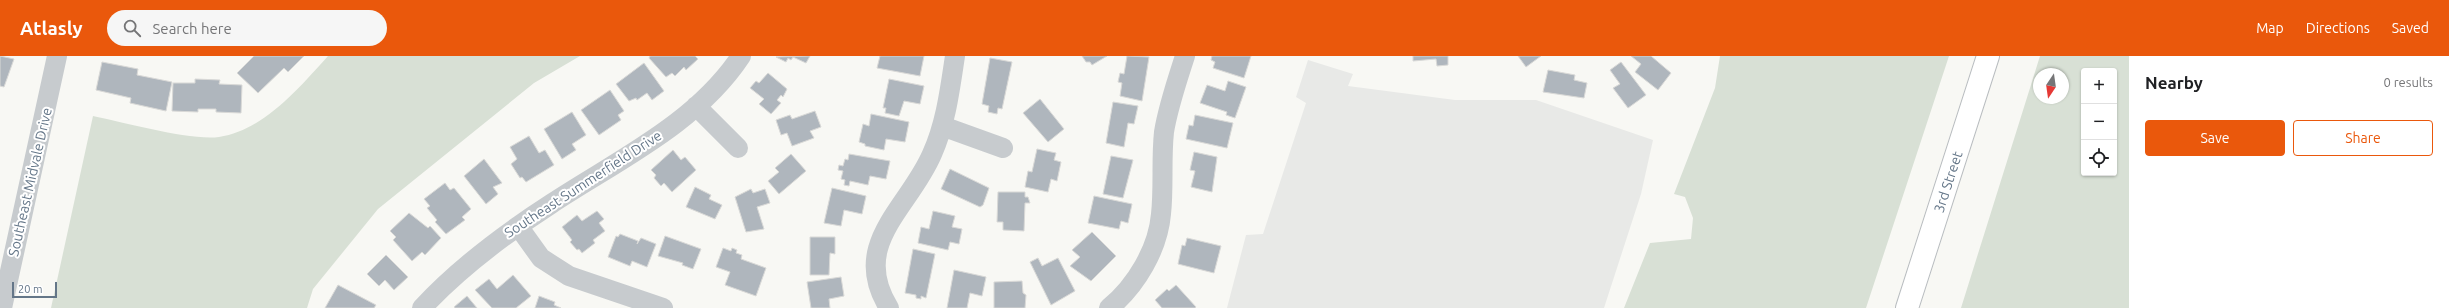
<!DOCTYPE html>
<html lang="en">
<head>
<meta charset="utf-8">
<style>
	:root { --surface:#fff; --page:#f6f6f6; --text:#202124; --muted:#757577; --line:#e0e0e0; --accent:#ea580c }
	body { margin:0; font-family:Ubuntu,sans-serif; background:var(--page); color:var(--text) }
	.controls { position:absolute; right:12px; top:12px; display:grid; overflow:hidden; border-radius:4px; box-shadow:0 1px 3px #0004 }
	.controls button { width:36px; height:36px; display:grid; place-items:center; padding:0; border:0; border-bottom:1px solid var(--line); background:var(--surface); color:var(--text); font:20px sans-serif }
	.compass { position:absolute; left:2033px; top:12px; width:36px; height:36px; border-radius:50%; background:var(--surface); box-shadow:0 1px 3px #0004; rotate:193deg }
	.scale { position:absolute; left:12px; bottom:10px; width:45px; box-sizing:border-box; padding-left:4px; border:2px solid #647688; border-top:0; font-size:11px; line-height:14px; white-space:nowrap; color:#647688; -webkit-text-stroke:3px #fff; paint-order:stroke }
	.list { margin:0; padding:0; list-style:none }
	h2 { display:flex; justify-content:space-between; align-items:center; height:52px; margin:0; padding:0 16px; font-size:17px }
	h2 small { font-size:13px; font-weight:400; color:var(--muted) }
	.actions { display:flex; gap:8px; padding:12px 16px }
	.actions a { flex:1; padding:9px 0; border:1px solid var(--accent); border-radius:4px; text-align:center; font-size:14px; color:var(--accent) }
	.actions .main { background:var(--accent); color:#fff }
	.icon { flex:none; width:22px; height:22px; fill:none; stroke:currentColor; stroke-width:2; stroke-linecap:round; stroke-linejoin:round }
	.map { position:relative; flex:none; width:2129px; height:252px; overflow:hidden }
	header { display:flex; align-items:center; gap:24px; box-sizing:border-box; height:56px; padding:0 20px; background:var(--accent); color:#fff }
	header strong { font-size:19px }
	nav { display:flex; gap:22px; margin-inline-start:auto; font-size:14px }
	.search { width:280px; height:36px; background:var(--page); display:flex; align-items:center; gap:10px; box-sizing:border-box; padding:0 14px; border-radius:22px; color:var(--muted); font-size:15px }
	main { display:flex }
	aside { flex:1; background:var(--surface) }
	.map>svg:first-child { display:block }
	.built { fill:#e8e9e7 }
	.green { fill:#d8e0d5; fill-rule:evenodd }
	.building { fill:#afb6bd; stroke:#d9d9d7 }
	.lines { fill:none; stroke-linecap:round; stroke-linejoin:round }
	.highway-casing { stroke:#b9bdc0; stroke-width:24 }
	.minor { stroke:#c7cbce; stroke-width:20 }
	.highway { stroke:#fff; stroke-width:22 }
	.labels { text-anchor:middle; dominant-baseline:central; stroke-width:4; stroke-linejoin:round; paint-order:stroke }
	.street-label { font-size:14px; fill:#647688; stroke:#fff }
</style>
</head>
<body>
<header>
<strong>Atlasly</strong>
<div class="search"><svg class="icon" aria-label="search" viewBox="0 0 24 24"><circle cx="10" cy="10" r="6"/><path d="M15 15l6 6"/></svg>Search here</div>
<nav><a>Map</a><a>Directions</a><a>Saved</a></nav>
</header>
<main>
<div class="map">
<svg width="2129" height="252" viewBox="0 0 2129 252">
	<rect width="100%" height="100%" fill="#f8f8f4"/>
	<!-- built -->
	<path class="built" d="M1308,4L1353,18L1348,30L1455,44H1536L1653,84L1641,138L1604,252H1227L1246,179L1263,178L1306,47L1296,41Z"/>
	<!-- green -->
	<path class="green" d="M328,0H580L534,27L378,153L313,233L307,252H51L93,60C123,66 191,85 219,81C264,74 299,32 328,0Z
		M1720,0H1949L1866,252H1624L1650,187L1691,183L1693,162L1685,141L1674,138L1715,32Z
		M2040,0H2129V252H1961ZM2084,15H2114V117H2084ZM2039,18H2063V42H2039Z"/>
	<!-- building -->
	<path class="building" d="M0,0L14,3L4,31L0,30Z
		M254,0H304L288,16L284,12L258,37L237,17Z
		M650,0H695L698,3L686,14L684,11L675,20L672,17L666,21L649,2Z
		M810,0L806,7L793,1L791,4L788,2L786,6L776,1Z
		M880,0H924L920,20L877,12Z
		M1082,0H1107L1092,9L1090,6H1086Z
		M1127,0L1149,1L1142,45L1120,40L1122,27L1118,26L1120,17L1124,18Z
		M1212,0H1251L1244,22L1213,12L1215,6L1211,4Z
		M1413,0H1448V9L1437,10L1436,3L1413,5Z
		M1518,0H1541L1526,11Z
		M1631,0H1651L1671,17L1658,34L1635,16L1641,8Z
		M990,2L1012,6L1002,53L998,52L997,58L988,56L989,50L982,48Z
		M102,6L138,13L137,19L172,26L166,55L130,47L131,42L96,34Z
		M1621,6L1646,39L1628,52L1613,32L1620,28L1610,14Z
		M644,7L664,35L652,44L647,37L637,44L636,42L629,45L616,28Z
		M1548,14L1575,19L1574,24L1587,27L1584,42L1543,36Z
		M768,17L787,33L783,41L781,39L777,44L781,47L771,58L759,48L764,43L750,32L756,25L759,27Z
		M195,23L220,24L219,28L242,29L241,57L216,56V53H198V56L172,55L173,27H195Z
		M889,23L924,30L920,48L904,45L899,60L885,57L886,52H883Z
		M1228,25L1246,31L1235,62L1226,59L1227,56L1200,47L1207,29L1225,35Z
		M610,34L624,55L618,59L621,64L599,79L581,54Z
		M1040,43L1064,73L1048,86L1023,57Z
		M1113,46L1138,50L1134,68L1128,67L1124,91L1106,87Z
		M815,55L821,71L810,75L814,82L792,90L787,77L781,79L776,64L790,59L792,63Z
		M572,56L586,79L572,88L576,94L562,103L544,73Z
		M871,58L909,66L905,86L886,83L884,94L865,90V88L859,86L863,68L869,70Z
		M1195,59L1233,67L1227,92L1186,83L1189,69L1193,70Z
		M529,80L539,97L545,94L554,109L526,126L522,121L520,122L511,108L517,103L510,91Z
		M1037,93L1056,97L1054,104L1061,106L1057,125L1051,123L1048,136L1025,131L1028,115L1032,116Z
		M673,94L681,104L685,101L696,114L672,136L664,127L661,130L654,122L656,119L651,114Z
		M1194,96L1217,101L1212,136L1191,131L1195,115L1190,114Z
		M791,98L806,115L779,138L768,125L779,116L775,112Z
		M849,98L890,105L886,123L870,120L868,129L850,125L849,130L844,129L845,124L841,123L843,115L838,114L839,109L843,110L845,103L848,104Z
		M1111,100L1133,104L1123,142L1103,138Z
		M484,103L502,127L493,131L498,138L486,148L464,120Z
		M950,113L989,132L983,149L980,151L941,133Z
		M445,127L450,134L454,132L471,153L462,161L465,164L446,178L435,166L437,164L427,152L430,150L424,143Z
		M695,131L711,139L709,143L722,149L715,163L686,151Z
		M832,132L866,140L862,158L844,154L841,170L824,167Z
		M751,133L753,137L765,133L770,147L757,151L764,173L746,176L735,141Z
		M998,136H1025V141H1028L1030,147H1025L1024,175L1003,174V166H997Z
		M1094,140L1132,148L1128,167L1121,165L1119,173L1088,167Z
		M597,155L604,163L599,167L605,175L593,184L595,187L582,197L579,193L577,194L570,186L572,184L562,171L577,159L582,165Z
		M933,155L955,160L952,171L962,173L959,188L950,186L948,194L918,187L921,171L929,173Z
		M409,157L428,172L430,170L441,182L425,199L422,196L412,205L393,184L396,181L390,175Z
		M1092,176L1116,200L1091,225L1070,210L1080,201L1072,194Z
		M620,178L638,185L637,188L641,182L656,188L647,211L632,205L630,210L608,201L616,180L618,181Z
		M665,180L701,193L693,213L682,209L683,207L658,200Z
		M810,181H835V198L830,197L829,219H810Z
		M1187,182L1221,190L1214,217L1178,208L1182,189L1185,190Z
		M723,192L731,195L732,192L737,194L736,197L742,199L741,203L766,212L756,240L725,229L730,216L716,211Z
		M913,193L935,198L926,242L921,240V243L916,242V239L905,237Z
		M386,199L408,221L394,234L385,224L379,230L367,218Z
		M1038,202L1042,210L1058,202L1075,235L1051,249L1030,206Z
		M954,214L986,221L982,240L970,237L967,252H947Z
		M513,219L531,240L516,252H492L475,234L489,223L497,233Z
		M841,221L844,240L829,243L830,252H811L807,226Z
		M1022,225L1023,237L1026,239L1025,252H994V226Z
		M338,229L376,249L374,252H325Z
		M1176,229L1196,251L1195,252H1162L1155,244L1167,233L1169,235Z
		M467,240L477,252H455L454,251Z
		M539,240L555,246L554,249L561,252H535Z"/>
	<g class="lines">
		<!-- highway casing -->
		<g class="highway-casing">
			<path id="highway" d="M1907,252L1988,0"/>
		</g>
		<!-- minor -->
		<path class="minor" d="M696,50L738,92
			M942,70L1003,92
			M518,170L541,202L569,220L663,252
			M2,252L57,0
			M422,252C460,211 503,179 551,148C616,105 696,68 741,0
			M889,252C849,188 909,152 932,98C946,67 950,33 955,0
			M1109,252C1136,230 1158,193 1161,158C1164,131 1161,104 1164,76C1168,51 1177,25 1185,0"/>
		<!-- highway -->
		<use href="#highway" class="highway"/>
	</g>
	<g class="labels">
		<!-- street labels -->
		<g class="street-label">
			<text transform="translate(30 126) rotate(-77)">Southeast Midvale Drive</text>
			<text transform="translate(1948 126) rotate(-72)">3rd Street</text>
			<text transform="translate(583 128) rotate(-33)">Southeast Summerfield Drive</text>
		</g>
	</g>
</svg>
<div class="controls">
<button>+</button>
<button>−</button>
<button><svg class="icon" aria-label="locate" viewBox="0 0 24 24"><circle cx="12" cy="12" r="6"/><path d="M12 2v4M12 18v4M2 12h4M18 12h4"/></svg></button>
</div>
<svg class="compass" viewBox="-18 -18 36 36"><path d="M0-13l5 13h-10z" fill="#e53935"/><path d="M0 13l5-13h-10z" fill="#757577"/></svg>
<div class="scale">20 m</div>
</div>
<aside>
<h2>Nearby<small>0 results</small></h2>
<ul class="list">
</ul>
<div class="actions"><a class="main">Save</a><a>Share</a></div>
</aside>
</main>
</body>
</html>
